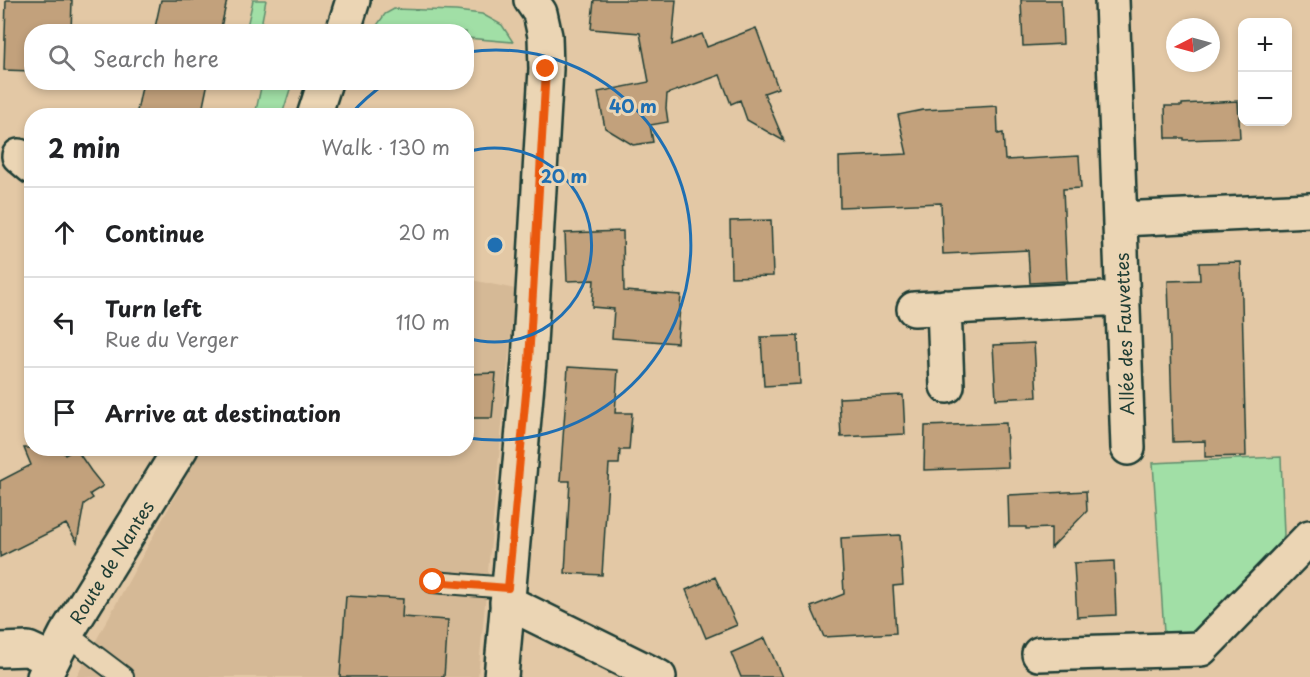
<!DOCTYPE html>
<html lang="en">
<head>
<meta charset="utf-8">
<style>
	:root { --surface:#fff; --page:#f6f6f6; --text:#202124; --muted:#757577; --line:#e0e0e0 }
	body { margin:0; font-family:"Playpen Sans",sans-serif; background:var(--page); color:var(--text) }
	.controls { position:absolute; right:18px; top:18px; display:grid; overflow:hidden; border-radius:12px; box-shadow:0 3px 9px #0003 }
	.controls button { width:54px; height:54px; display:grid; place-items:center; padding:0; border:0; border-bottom:2px solid var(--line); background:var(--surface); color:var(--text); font:30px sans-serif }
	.compass { position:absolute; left:1166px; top:18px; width:54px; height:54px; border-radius:50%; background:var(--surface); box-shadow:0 3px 9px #0003; rotate:264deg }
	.stop { position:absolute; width:18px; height:18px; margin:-14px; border:4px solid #ea580c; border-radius:50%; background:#fff }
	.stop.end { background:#ea580c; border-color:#fff; box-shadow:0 2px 6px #0008 }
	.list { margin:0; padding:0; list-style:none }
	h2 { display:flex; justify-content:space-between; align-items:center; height:78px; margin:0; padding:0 24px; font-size:26px }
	h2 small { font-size:20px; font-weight:400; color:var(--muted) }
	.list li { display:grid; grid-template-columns:39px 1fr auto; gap:18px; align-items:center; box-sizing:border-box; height:90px; padding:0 24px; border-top:2px solid var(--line) }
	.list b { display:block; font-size:22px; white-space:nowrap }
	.list p { margin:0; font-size:20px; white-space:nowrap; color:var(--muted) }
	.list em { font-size:20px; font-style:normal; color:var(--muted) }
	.icon { flex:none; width:33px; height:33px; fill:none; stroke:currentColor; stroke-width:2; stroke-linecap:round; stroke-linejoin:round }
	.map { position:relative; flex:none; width:1310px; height:677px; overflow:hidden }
	.search { position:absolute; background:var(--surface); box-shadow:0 3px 9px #0003; left:24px; top:24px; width:450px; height:66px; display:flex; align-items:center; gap:15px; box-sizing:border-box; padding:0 21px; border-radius:24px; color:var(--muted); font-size:22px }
	.panel { position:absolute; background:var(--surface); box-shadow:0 3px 9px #0003; left:24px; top:108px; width:450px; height:348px; border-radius:24px }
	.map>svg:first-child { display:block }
	.built { fill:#d5b996 }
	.green { fill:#a1dfa6; stroke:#608e6d; stroke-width:1.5 }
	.building { fill:#c2a17b; stroke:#1f3d34; stroke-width:1.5 }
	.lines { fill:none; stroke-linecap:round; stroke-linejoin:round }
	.service-casing { stroke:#1f3d34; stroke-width:24 }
	.minor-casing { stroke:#1f3d34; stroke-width:38 }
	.secondary-casing { stroke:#1f3d34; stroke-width:38 }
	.service { stroke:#ebd5b4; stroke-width:20 }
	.minor { stroke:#ebd5b4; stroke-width:33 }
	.secondary { stroke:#ebd5b4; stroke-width:33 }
	.route { stroke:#ea580c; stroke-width:8 }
	.ring { fill:none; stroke:#1f6fb2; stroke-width:3 }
	.labels { text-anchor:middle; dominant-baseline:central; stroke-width:6; stroke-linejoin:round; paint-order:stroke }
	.street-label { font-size:18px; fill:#1f3d34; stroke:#ebd5b4 }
	.centre { fill:#1f6fb2; stroke:#ebd5b4; stroke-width:3 }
	.ring-label { font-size:18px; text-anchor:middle; font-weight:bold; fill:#1f6fb2; stroke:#ebd5b4; stroke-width:6; stroke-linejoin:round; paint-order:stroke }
</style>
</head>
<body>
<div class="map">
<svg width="1310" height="677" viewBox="0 0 1310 677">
	<rect width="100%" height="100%" fill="#e3c8a5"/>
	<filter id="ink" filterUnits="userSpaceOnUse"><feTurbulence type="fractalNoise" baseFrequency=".0167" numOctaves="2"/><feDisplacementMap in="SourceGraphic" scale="12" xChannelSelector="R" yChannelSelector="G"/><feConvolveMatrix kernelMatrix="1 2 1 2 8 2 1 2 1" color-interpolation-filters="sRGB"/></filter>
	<g filter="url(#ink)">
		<!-- built -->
		<path class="built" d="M467,279L515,289L478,677H76L201,449L466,448Z"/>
		<!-- green -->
		<path class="green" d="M253,0H266L260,31H246Z
			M394,9L456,11L482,14L502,25L513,42L467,38L466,32L373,31L385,14Z
			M262,83H292L282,115H255Z
			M1281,457L1284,535L1277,554L1201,633H1164L1153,463Z"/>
		<!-- building -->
		<path class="building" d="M6,0H72L71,32H32V71L4,70Z
			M161,0H227L220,32H154Z
			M594,0H676L672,45L702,34L707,47L756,28L778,88L764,93L784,141L747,120L740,100L731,104L720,75L667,94L666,108L668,122L650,125L653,142L633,145L605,128L598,92L649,82L640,33L591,29Z
			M1021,0H1061L1063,44L1023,46Z
			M143,82H208L201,116H136Z
			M1238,101L1240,138L1184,140V138H1166L1165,106H1182V104Z
			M997,106L998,134L1003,133L1005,160L1079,156L1081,188L1063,189L1067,281L1030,283L1028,250L943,254L941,203L840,207L839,157L907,154L898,115L923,110Z
			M771,220L773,276L731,277L730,221Z
			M623,231L624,291L681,295L677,343L612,338L614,309L592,307L594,280L567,281L565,233Z
			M1241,262L1246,456L1205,457V441L1173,442L1168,281L1200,280L1199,263Z
			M798,336L800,384L764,386L761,337Z
			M1034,343L1037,397L996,399L993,345Z
			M568,367L618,370L615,413H632L629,450H620L619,464H609L602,575L565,573L570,481H560Z
			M496,373L492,418H466V374Z
			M903,395L905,434L841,437L839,398Z
			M1006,423L1008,467L924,470L925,426Z
			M24,448H61L65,455L76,449L91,471L103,486L90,494L93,498L84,504L77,542L66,524L0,557V481L31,465Z
			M1086,491L1087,511L1051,548V528L1026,529V527H1009L1008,495Z
			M900,535L903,585L893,586L896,633L824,637L811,607L844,594L841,538Z
			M1114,561L1116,615L1077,617L1074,563Z
			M715,577L737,625L706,638L686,590Z
			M346,596L403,599L402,617L448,620L444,677H340Z
			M765,638L782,677H741L731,653Z"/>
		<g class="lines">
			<!-- service casing -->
			<g class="service-casing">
				<path id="service" d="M433,582L508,588
					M66,634L123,677"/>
			</g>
			<!-- minor casing -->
			<g class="minor-casing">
				<path id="minor" d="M1112,0L1128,448
					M19,156L32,167
					M1121,219L1310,210
					M944,307L947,386
					M914,309L1123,298
					M507,602L659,677
					M0,650L28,649L52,660
					M1039,654L1201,649L1310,537"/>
			</g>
			<!-- secondary casing -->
			<g class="secondary-casing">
				<path id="secondary" d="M343,32L353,0
					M314,116L325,82
					M44,677L66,634L181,448
					M501,677L529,361L546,69L545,36L540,13L531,0"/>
			</g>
			<!-- service -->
			<use href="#service" class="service"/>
			<!-- minor -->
			<use href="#minor" class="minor"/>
			<!-- secondary -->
			<use href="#secondary" class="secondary"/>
		</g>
	</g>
	<g class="lines" filter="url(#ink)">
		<!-- route -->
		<path class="route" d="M433,582L508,588L529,361L546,69"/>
	</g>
	<!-- distance rings -->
	<g class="ring">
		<path d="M467 152A97 97 0 1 1 467 338"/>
		<path d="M350 115A195 195 0 0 1 386 83M468 52A195 195 0 1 1 468 438"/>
	</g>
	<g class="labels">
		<!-- street labels -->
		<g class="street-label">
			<text transform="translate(1124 334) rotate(-92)">Allée des Fauvettes</text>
			<text transform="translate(111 562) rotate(-58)">Route de Nantes</text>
		</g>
	</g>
	<circle cx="495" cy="245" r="9" class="centre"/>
	<g class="ring-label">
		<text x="633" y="113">40 m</text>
		<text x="564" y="183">20 m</text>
	</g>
</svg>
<div class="controls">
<button>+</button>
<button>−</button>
</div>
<svg class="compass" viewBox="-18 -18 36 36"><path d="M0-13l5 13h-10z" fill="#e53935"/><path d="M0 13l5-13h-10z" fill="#757577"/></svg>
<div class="stop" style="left:433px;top:582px"></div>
<div class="stop end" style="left:546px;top:69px"></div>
<div class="search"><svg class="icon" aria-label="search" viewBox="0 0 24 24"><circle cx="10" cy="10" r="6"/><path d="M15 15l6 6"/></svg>Search here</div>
<section class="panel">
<h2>2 min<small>Walk · 130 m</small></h2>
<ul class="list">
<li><svg class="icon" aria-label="ahead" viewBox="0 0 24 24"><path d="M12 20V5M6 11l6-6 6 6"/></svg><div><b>Continue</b></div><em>20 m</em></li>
<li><svg class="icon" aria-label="left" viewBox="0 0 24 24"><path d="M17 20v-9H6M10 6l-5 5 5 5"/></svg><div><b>Turn left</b><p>Rue du Verger</p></div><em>110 m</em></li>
<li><svg class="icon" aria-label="arrive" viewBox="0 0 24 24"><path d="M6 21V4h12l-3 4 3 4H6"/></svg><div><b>Arrive at destination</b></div></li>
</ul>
</section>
</div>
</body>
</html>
